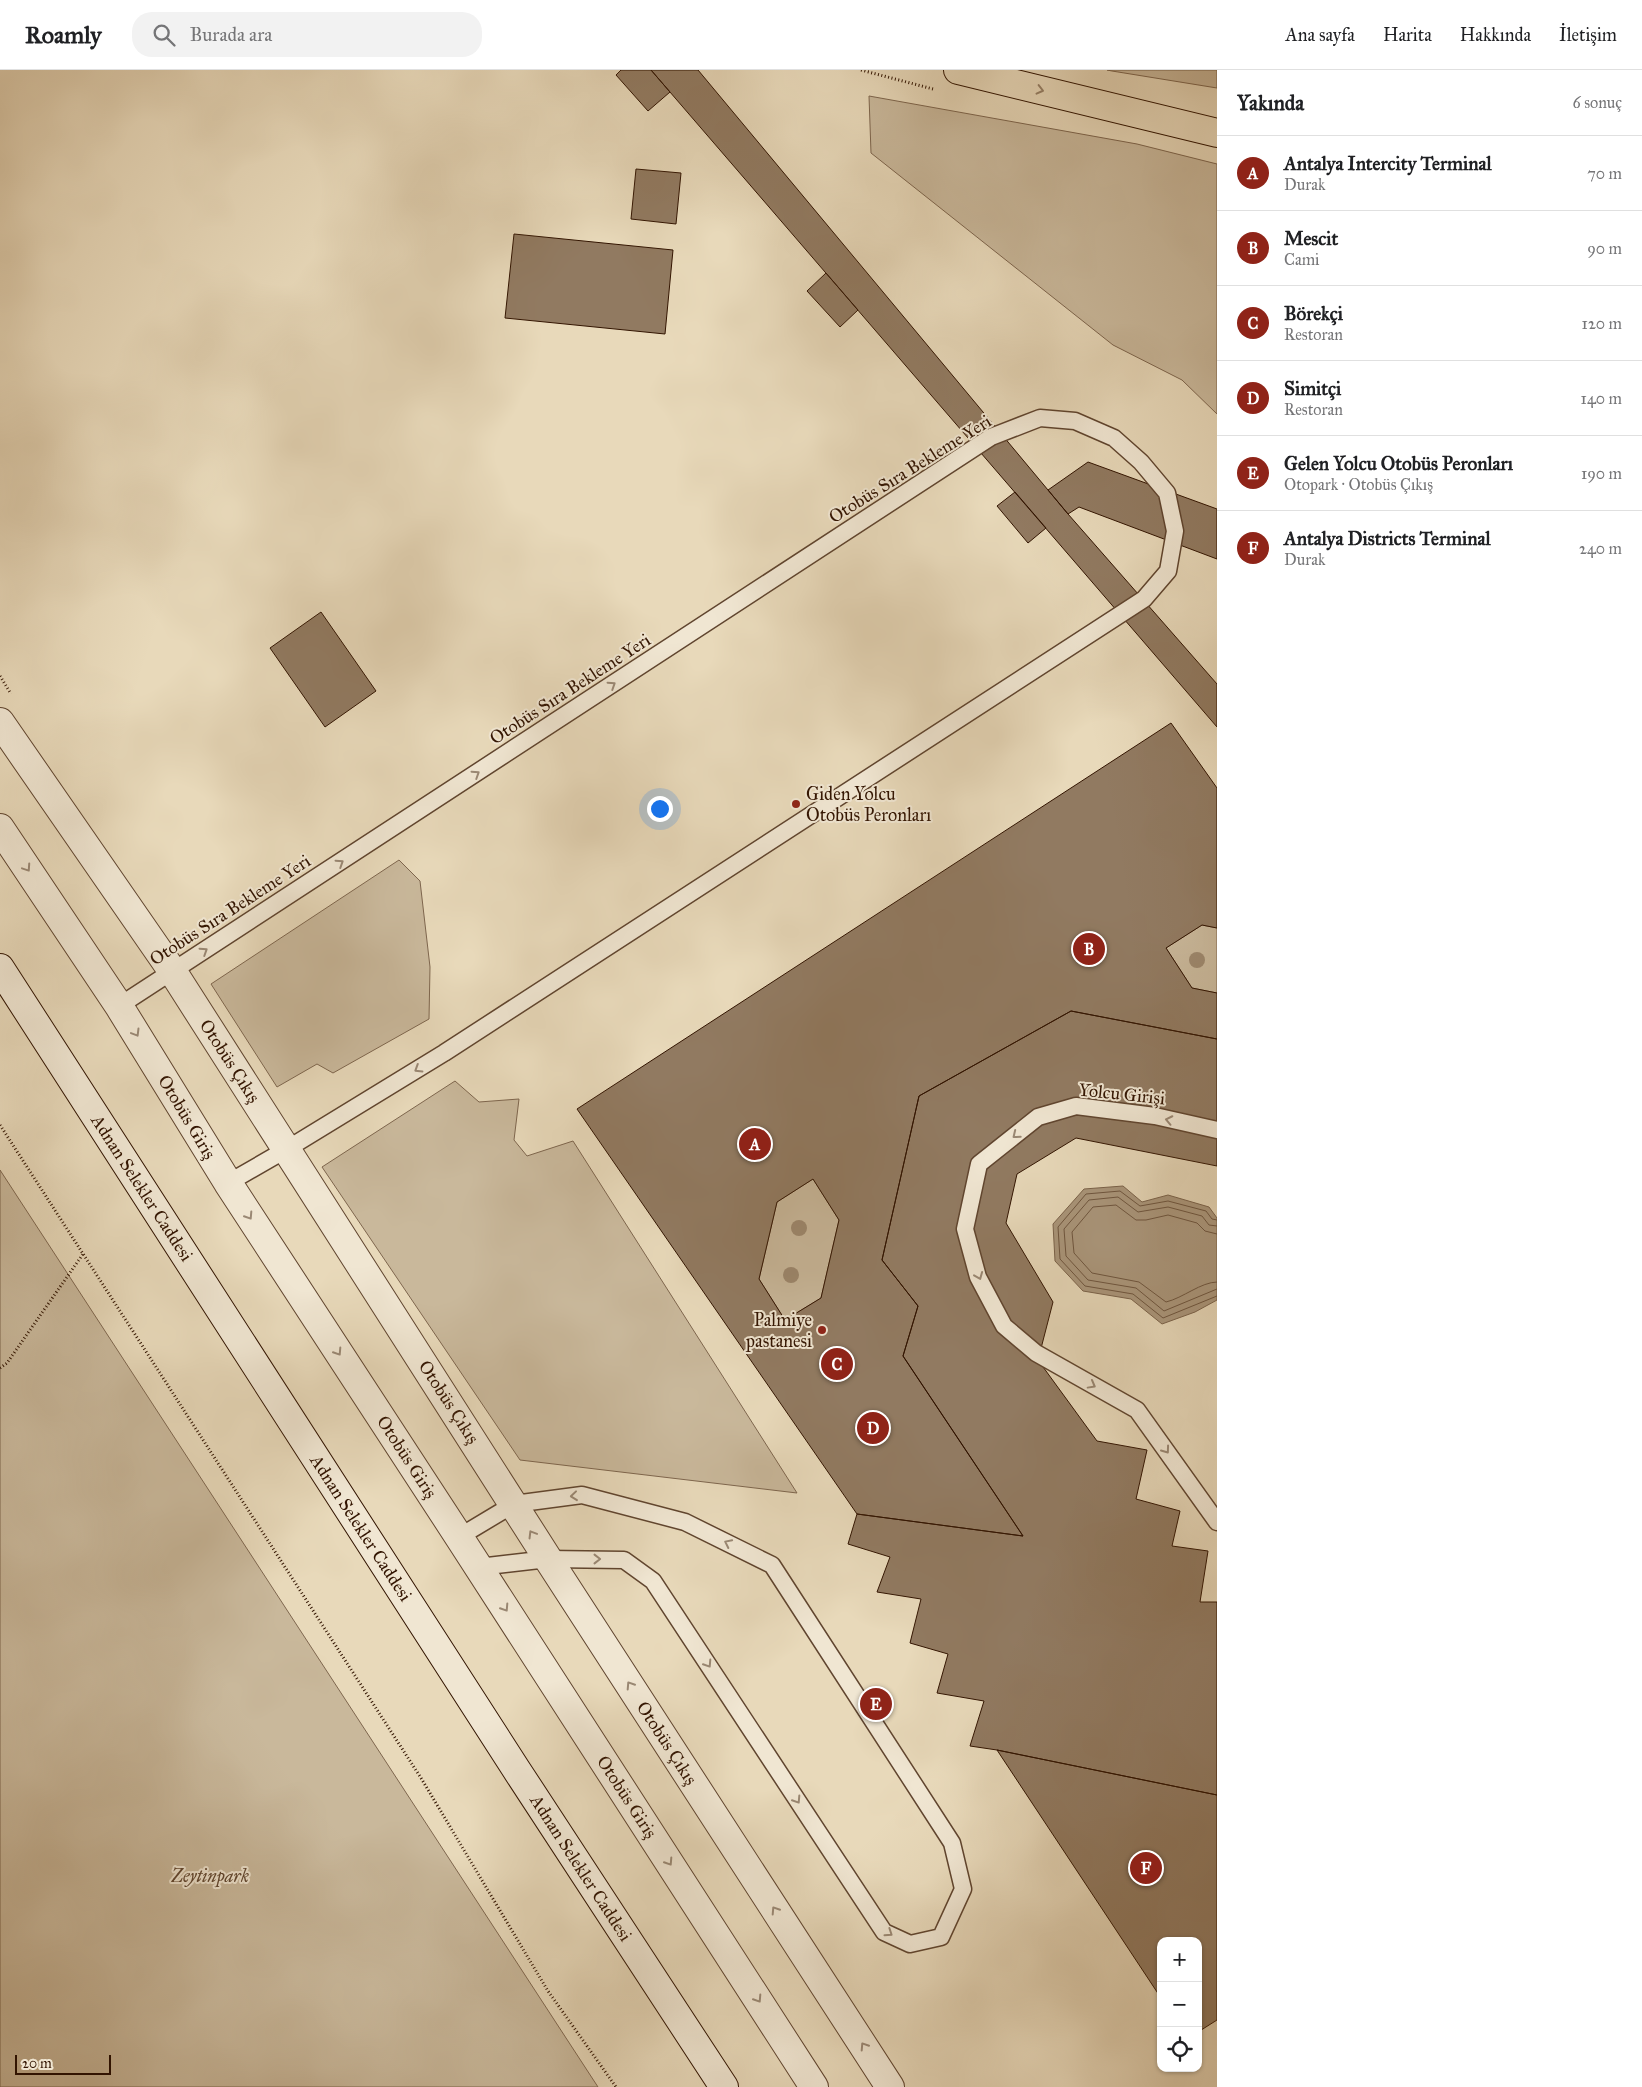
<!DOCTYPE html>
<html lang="tr">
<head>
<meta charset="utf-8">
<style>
	:root { --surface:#fff; --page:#f2f2f2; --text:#202124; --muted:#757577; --line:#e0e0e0; --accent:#8f2418 }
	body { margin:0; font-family:"IM FELL Great Primer",serif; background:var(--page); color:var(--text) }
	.controls { position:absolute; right:15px; bottom:15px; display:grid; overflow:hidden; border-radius:10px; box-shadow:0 1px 4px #0004 }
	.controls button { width:45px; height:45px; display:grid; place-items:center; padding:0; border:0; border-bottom:1px solid var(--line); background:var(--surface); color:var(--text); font:25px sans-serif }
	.scale { position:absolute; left:15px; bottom:12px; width:96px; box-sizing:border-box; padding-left:5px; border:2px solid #321401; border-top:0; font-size:14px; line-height:18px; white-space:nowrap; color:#321401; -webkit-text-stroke:4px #f0e6d2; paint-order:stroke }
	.you { position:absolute; left:659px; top:738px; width:18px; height:18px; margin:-12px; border:4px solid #fff; border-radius:50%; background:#1a73e8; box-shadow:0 0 0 8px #1a73e833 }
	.badge { display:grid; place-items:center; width:32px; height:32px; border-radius:50%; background:var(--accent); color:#fff; font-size:16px; font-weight:700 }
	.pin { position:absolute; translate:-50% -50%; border:2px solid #fff; box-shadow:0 1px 5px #0006 }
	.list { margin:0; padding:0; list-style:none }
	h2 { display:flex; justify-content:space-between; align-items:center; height:65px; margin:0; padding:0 20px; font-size:21px }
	h2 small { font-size:16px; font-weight:400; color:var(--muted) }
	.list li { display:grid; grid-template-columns:32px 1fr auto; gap:15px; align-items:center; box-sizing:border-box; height:75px; padding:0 20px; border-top:1px solid var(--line) }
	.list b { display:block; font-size:19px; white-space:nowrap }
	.list p { margin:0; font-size:16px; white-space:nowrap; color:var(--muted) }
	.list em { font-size:16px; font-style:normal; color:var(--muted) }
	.icon { flex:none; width:28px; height:28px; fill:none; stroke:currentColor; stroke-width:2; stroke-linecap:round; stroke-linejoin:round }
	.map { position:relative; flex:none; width:1217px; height:2017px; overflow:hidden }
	header { display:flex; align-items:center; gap:30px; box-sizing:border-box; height:70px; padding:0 25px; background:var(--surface); border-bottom:1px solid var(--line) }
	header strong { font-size:24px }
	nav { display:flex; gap:28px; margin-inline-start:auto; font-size:18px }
	.search { width:350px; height:45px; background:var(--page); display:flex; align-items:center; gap:12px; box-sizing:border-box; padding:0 18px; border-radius:20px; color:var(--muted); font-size:19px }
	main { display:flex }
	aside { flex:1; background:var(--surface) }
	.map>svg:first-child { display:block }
	.green { fill:#c9b89b; stroke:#7e664e }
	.water { fill:#aa967b; stroke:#7a624a }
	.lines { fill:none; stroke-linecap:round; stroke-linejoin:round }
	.shore { stroke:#6e553e; stroke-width:1 }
	.building { fill:#917a61; stroke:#321401; fill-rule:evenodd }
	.service-casing { stroke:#60452f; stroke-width:19 }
	.minor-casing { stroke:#60452f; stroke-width:30 }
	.secondary-casing { stroke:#321401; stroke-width:30 }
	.trunk-casing { stroke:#321401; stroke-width:30 }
	.path { stroke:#321401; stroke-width:3; stroke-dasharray:1 2.5; stroke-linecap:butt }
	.service { stroke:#f0e6d2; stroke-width:16 }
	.minor { stroke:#f0e6d2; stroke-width:28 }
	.secondary { stroke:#f0e6d2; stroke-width:28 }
	.trunk { stroke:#e8d9ba; stroke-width:28 }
	.tree { fill:#9d886e }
	.oneway { stroke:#968067 }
	.oneway2 { stroke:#9a8874 }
	.poi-dot { fill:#8f2418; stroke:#f0e6d2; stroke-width:2 }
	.labels { text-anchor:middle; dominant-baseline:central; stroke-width:4; stroke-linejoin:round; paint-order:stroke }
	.street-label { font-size:18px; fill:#321401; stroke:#f0e6d2 }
	.poi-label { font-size:18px; fill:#321401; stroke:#f0e6d2; text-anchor:start }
	.park-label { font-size:18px; font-style:italic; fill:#5f452f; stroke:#f0e6d2 }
</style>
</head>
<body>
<header>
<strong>Roamly</strong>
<div class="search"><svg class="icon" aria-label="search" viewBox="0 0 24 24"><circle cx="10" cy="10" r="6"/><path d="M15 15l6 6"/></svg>Burada ara</div>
<nav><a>Ana sayfa</a><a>Harita</a><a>Hakkında</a><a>İletişim</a></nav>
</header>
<main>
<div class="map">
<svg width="1217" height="2017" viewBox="0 0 1217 2017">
	<rect width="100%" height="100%" fill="#e8d9ba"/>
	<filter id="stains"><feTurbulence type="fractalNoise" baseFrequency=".004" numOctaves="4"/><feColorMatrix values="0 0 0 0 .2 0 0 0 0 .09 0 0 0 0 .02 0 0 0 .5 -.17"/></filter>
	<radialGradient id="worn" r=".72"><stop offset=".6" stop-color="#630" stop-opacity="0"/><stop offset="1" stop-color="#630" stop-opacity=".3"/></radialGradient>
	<!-- green -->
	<path class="green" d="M1107,0H1217V18L1112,1Z
		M869,26L1137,74L1217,94V344L1182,310L1113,275L871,83Z
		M399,790L420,811L430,897L429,949L333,1003L317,994L277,1017L211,914Z
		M1202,855L1217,858V923L1192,918L1166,878Z
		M455,1011L479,1032L519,1029L514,1070L527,1086L573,1071L797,1423L520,1390L322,1097Z
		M0,1100L598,2017H0Z
		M813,1109L839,1150L821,1228L785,1250L759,1209L777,1132Z"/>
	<!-- water -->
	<path class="water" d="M1123,1116L1142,1132L1168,1125L1209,1137L1217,1148V1230L1195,1242L1162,1254L1131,1229L1083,1221L1055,1191L1053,1154L1084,1119Z"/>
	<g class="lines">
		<!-- shore -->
		<path class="shore" d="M1217,1150L1212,1149L1206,1141L1168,1131L1140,1136L1120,1121L1086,1124L1058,1157L1060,1189L1085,1216L1133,1224L1163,1248L1217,1226
			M1217,1156L1209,1155L1202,1146L1168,1137L1138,1142L1118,1127L1089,1130L1064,1159L1066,1186L1088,1210L1136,1218L1164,1241L1217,1219
			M1217,1164L1205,1161L1197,1153L1168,1145L1146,1150H1136L1116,1135L1093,1137L1072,1162L1074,1183L1092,1203L1139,1212L1166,1232C1183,1228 1201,1212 1217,1212"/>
	</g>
	<!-- building -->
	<path class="building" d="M621,0H651L670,22L648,41L616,5Z
		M651,0H698L1068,444L1217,614V657Z
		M636,99L681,103L676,154L631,149Z
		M514,164L673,180L665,264L505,248Z
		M826,203L858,240L840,257L807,221Z
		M1088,392L1217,439V489L1079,437L1068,444L1048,420Z
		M1015,422L1046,458L1028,473L997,436Z
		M321,542L376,621L325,657L270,578Z
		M1171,653L1217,718V858L1202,855L1166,878L1192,918L1217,923V969L1071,941L919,1026L882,1190L918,1236L903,1286L1023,1466L857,1444L577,1039ZM813,1109L839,1150L821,1228L785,1250L759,1209L777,1132Z
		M1071,941L1217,969V1096L1076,1068L1017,1104L1006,1153L1053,1232L1038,1290L1097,1371L1147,1380L1136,1429L1180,1441L1172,1476L1208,1481L1200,1532H1217V1725L997,1680L970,1676L984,1631L937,1623L948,1584L910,1573L921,1529L877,1522L890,1487L848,1474L857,1444L1023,1466L903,1286L918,1236L882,1190L919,1026Z
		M997,1680L1217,1725V1950L1198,1962V1871H1161V1928Z"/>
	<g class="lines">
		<!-- service casing -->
		<g class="service-casing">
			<path id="service" d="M119,936L991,367L1040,348L1075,351L1114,368L1141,392L1167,423L1175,461L1168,501L1144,529L444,983L287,1079L228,1113
				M1217,1060L1155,1046L1076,1036L1038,1047L979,1094L965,1159L978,1207L1004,1256L1036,1283L1137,1340L1217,1452
				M459,1467L514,1434L582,1425L685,1452L772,1495L952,1773L963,1819L941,1867L910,1874L884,1862L653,1511L624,1490L548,1489L479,1497"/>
		</g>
		<!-- minor casing -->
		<g class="minor-casing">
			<path id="minor" d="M0,652L173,902L548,1489L890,2017
				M0,758L119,936L228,1113L459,1467L814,2017"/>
		</g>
		<!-- secondary casing -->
		<g class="secondary-casing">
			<path id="secondary" d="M0,898L516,1699L724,2017"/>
		</g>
		<!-- trunk casing -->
		<g class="trunk-casing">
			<path id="trunk" d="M958,0L1217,63"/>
		</g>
		<!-- path -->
		<path class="path" d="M861,0L933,19
			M0,606L11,624
			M0,1055L421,1708L548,1921L616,2017
			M0,1298L7,1293L83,1184"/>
		<!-- service -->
		<use href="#service" class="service"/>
		<!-- minor -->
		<use href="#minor" class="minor"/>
		<!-- secondary -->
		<use href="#secondary" class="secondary"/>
		<!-- trunk -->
		<use href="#trunk" class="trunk"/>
	</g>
	<!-- trees -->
	<g class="tree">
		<circle cx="1197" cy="890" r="8"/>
		<circle cx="799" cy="1158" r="8"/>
		<circle cx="791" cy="1205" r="8"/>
	</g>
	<!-- one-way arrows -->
	<defs><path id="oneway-chevron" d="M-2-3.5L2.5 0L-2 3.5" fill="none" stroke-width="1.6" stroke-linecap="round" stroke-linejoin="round" transform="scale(1.25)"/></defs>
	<use class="oneway" href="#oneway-chevron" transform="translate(1040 20) rotate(14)"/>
	<g class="oneway2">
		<use href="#oneway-chevron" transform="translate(612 615) rotate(-33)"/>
		<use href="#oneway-chevron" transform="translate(476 704) rotate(-33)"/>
		<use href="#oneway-chevron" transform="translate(340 793) rotate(-33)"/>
		<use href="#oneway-chevron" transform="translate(27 798) rotate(56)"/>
		<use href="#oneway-chevron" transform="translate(204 881) rotate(-33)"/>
		<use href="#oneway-chevron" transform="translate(136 963) rotate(59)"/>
		<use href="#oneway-chevron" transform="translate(418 999) rotate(148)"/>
		<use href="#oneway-chevron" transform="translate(1169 1050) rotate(-168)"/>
		<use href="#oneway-chevron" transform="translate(1016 1065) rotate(141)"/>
		<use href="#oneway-chevron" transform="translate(249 1146) rotate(57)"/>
		<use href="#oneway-chevron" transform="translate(979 1206) rotate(68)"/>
		<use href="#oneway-chevron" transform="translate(338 1282) rotate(57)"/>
		<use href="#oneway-chevron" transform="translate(1092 1315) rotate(29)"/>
		<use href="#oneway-chevron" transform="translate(1166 1380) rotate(54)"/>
		<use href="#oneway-chevron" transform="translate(574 1426) rotate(174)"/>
		<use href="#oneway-chevron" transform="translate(532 1464) rotate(-121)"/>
		<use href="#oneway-chevron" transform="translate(728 1473) rotate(-154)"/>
		<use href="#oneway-chevron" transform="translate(597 1489)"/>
		<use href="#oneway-chevron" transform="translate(505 1538) rotate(57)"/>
		<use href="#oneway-chevron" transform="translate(708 1594) rotate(57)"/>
		<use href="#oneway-chevron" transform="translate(630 1615) rotate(-123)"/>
		<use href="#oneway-chevron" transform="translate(797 1730) rotate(57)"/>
		<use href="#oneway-chevron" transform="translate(669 1792) rotate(57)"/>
		<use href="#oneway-chevron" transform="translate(775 1840) rotate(-123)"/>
		<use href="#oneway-chevron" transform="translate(889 1863) rotate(34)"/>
		<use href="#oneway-chevron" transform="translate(758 1929) rotate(57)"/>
		<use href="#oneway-chevron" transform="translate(864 1976) rotate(-123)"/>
	</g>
	<!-- markers -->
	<g class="poi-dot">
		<circle cx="796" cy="734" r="5"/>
		<circle cx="822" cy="1260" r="5"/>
	</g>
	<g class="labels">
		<!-- street labels -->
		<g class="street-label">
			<text transform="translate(910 399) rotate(-32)">Otobüs Sıra Bekleme Yeri</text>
			<text transform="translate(570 619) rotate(-33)">Otobüs Sıra Bekleme Yeri</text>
			<text transform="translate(230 840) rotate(-33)">Otobüs Sıra Bekleme Yeri</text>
			<text transform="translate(230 991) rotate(57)">Otobüs Çıkış</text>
			<text transform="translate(1122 1024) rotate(6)">Yolcu Girişi</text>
			<text transform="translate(187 1047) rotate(59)">Otobüs Giriş</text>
			<text transform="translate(142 1118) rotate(57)">Adnan Selekler Caddesi</text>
			<text transform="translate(449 1332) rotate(57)">Otobüs Çıkış</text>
			<text transform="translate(407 1387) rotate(57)">Otobüs Giriş</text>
			<text transform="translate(361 1458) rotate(57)">Adnan Selekler Caddesi</text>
			<text transform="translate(667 1673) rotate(57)">Otobüs Çıkış</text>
			<text transform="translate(627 1727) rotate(57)">Otobüs Giriş</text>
			<text transform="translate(581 1798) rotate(57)">Adnan Selekler Caddesi</text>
		</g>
		<!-- poi labels -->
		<g class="poi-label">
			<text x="806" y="724">Giden Yolcu<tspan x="806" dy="21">Otobüs Peronları</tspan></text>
			<text x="812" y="1250" text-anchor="end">Palmiye<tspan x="812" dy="21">pastanesi</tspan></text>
		</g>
		<!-- park labels -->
		<g class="park-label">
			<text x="210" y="1806">Zeytinpark</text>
		</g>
	</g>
	<rect width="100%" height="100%" filter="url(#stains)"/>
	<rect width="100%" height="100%" fill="url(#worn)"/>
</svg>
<div class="controls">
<button>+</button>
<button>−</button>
<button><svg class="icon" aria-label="locate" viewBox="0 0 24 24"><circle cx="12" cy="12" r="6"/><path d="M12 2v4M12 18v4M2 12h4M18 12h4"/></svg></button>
</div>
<div class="scale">20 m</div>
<div class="you"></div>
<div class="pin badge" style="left:755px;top:1074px">A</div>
<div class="pin badge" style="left:1089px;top:879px">B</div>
<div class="pin badge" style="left:837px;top:1294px">C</div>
<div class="pin badge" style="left:873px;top:1358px">D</div>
<div class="pin badge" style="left:876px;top:1634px">E</div>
<div class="pin badge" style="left:1146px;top:1798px">F</div>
</div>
<aside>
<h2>Yakında<small>6 sonuç</small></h2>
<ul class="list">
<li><span class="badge">A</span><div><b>Antalya Intercity Terminal</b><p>Durak</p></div><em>70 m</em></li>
<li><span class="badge">B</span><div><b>Mescit</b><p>Cami</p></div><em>90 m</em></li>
<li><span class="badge">C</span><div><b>Börekçi</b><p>Restoran</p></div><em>120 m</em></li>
<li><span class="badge">D</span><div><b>Simitçi</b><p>Restoran</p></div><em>140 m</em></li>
<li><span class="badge">E</span><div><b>Gelen Yolcu Otobüs Peronları</b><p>Otopark · Otobüs Çıkış</p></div><em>190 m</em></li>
<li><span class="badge">F</span><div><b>Antalya Districts Terminal</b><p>Durak</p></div><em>240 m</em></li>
</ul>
</aside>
</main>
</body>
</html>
